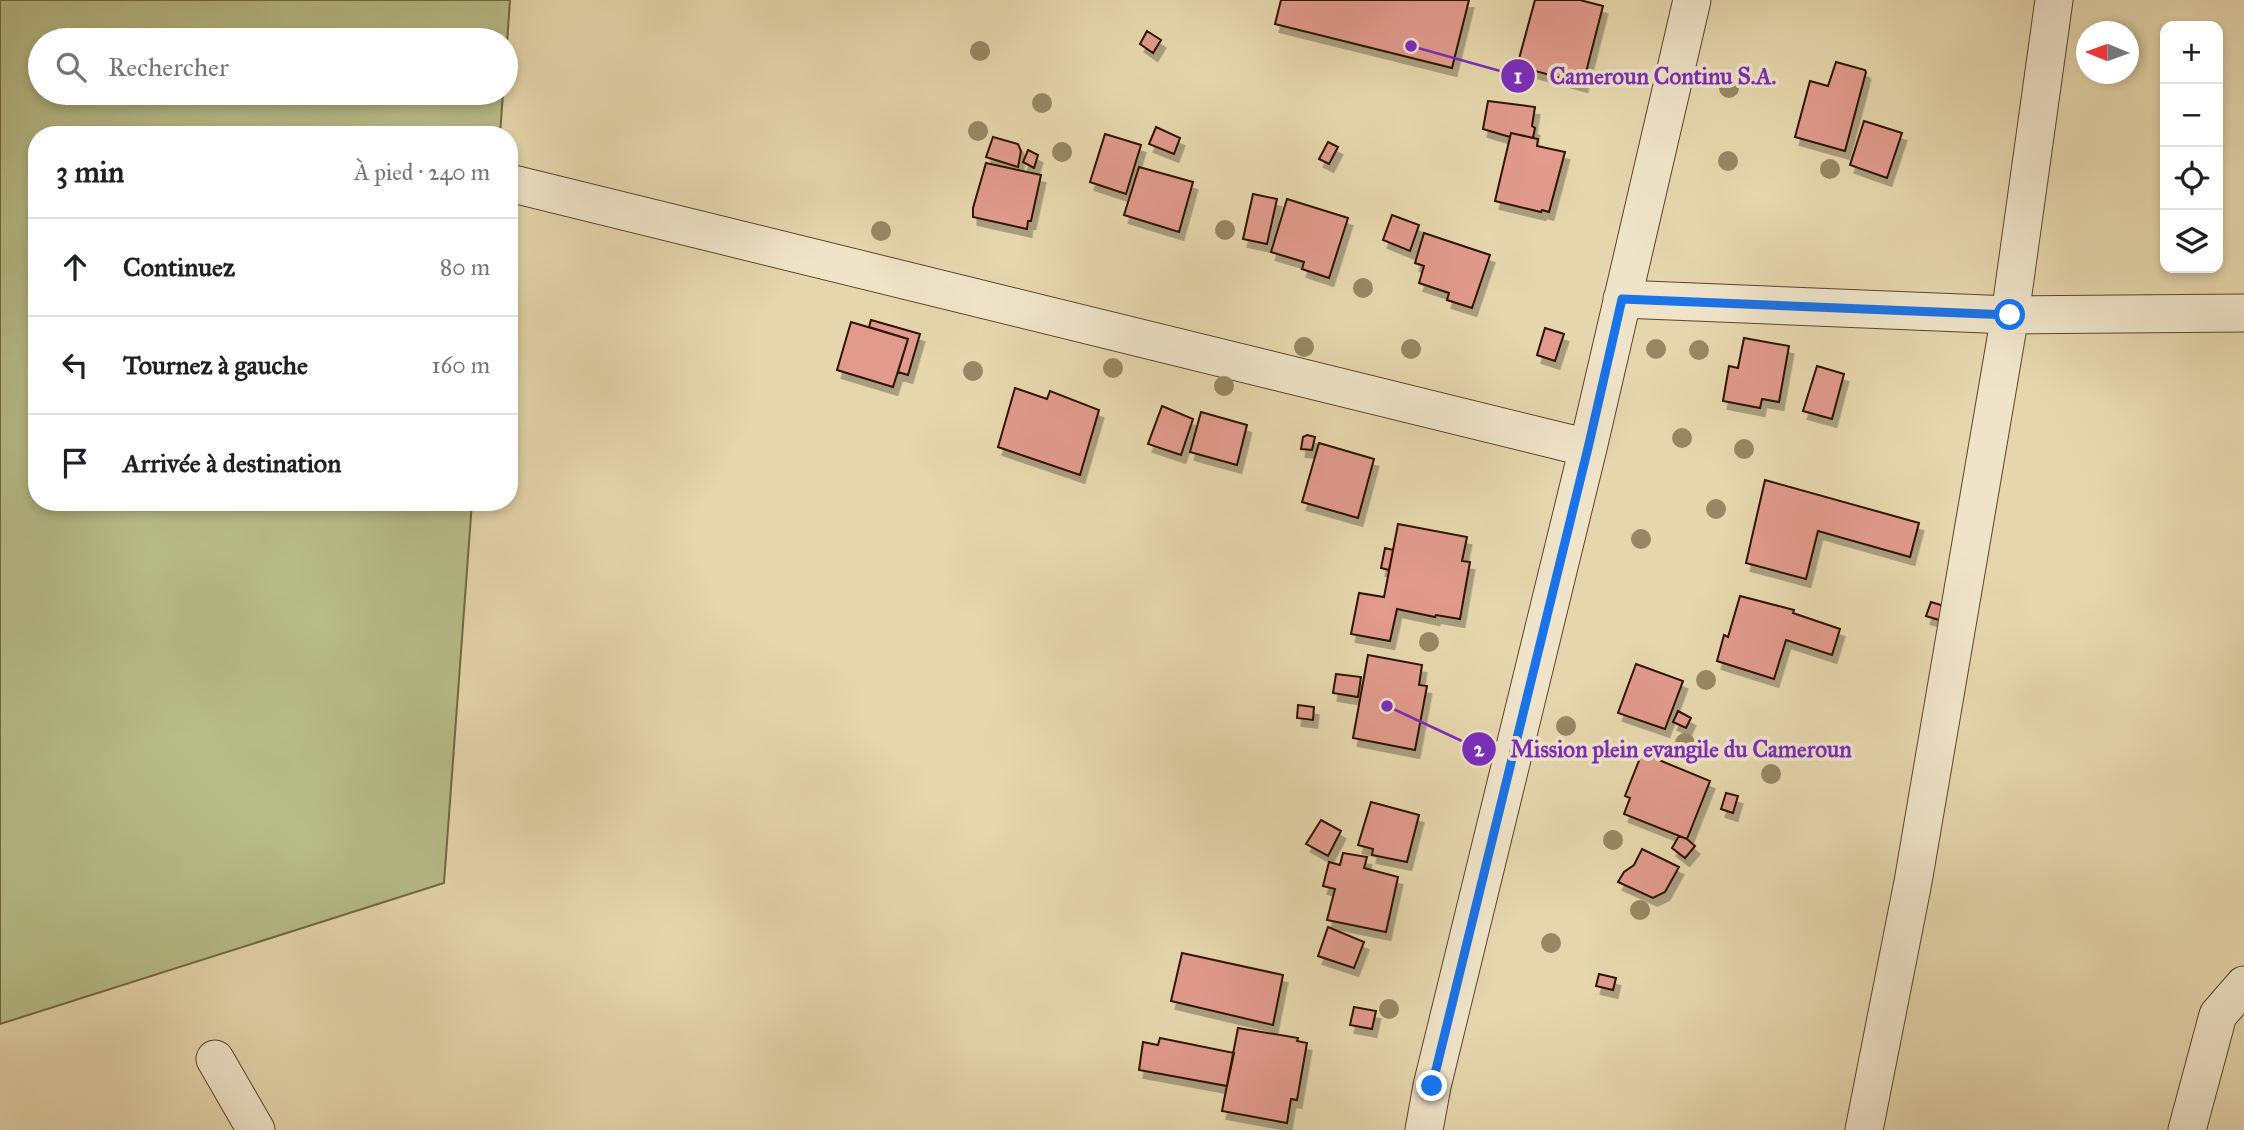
<!DOCTYPE html>
<html lang="fr">
<head>
<meta charset="utf-8">
<style>
	:root { --surface:#fff; --page:#f6f6f6; --text:#202124; --muted:#757577; --line:#e0e0e0 }
	body { margin:0; font-family:"IM FELL Great Primer",serif; background:var(--page); color:var(--text) }
	.controls { position:absolute; right:21px; top:21px; display:grid; overflow:hidden; border-radius:14px; box-shadow:0 4px 10px #0003 }
	.controls button { width:63px; height:63px; display:grid; place-items:center; padding:0; border:0; border-bottom:2px solid var(--line); background:var(--surface); color:var(--text); font:35px sans-serif }
	.compass { position:absolute; left:2076px; top:21px; width:63px; height:63px; border-radius:50%; background:var(--surface); box-shadow:0 4px 10px #0003; rotate:271deg }
	.stop { position:absolute; width:21px; height:21px; margin:-16px; border:5px solid #1a73e8; border-radius:50%; background:#fff }
	.stop.end { background:#1a73e8; border-color:#fff; box-shadow:0 2px 7px #0008 }
	.list { margin:0; padding:0; list-style:none }
	h2 { display:flex; justify-content:space-between; align-items:center; height:91px; margin:0; padding:0 28px; font-size:30px }
	h2 small { font-size:23px; font-weight:400; color:var(--muted) }
	.list li { display:grid; grid-template-columns:46px 1fr auto; gap:21px; align-items:center; box-sizing:border-box; height:98px; padding:0 28px; border-top:2px solid var(--line) }
	.list b { display:block; font-size:26px; white-space:nowrap }
	.list em { font-size:23px; font-style:normal; color:var(--muted) }
	.icon { flex:none; width:38px; height:38px; fill:none; stroke:currentColor; stroke-width:2; stroke-linecap:round; stroke-linejoin:round }
	.map { position:relative; flex:none; width:2244px; height:1130px; overflow:hidden }
	.search { position:absolute; background:var(--surface); box-shadow:0 4px 10px #0003; left:28px; top:28px; width:490px; height:77px; display:flex; align-items:center; gap:18px; box-sizing:border-box; padding:0 24px; border-radius:38px; color:var(--muted); font-size:26px }
	.panel { position:absolute; background:var(--surface); box-shadow:0 4px 10px #0003; left:28px; top:126px; width:490px; height:385px; border-radius:28px }
	.map>svg:first-child { display:block }
	.green { fill:#b7bd89; stroke:#726844; stroke-width:2 }
	.building { fill:#e19a8c; stroke:#2d1300; stroke-width:2; filter:url(#shadow) }
	.lines { fill:none; stroke-linecap:round; stroke-linejoin:round }
	.street-casing { stroke:#5b442b; stroke-width:39 }
	.street { stroke:#efe4ca; stroke-width:37 }
	.tree { fill:#978764 }
	.route { stroke:#1a73e8; stroke-width:9 }
	.leader { fill:none; stroke:#7b2cbf; stroke-width:2.5 }
	.callout-dot { fill:#7b2cbf; stroke:#efe4ca; stroke-width:2.5 }
	.mark-label { font-size:21px; text-anchor:middle; font-weight:bold; fill:#fff }
	.callout-label { font-size:23px; text-anchor:middle; font-weight:bold; fill:#7b2cbf; stroke:#efe4ca; stroke-width:7; stroke-linejoin:round; paint-order:stroke }
</style>
</head>
<body>
<div class="map">
<svg width="2244" height="1130" viewBox="0 0 2244 1130">
	<defs>
		<filter id="shadow"><feDropShadow dx="4.5" dy="8" stdDeviation="0" flood-color="#0004"/></filter>
	</defs>
	<rect width="100%" height="100%" fill="#e6d6ad"/>
	<filter id="stains"><feTurbulence type="fractalNoise" baseFrequency=".00286" numOctaves="4"/><feColorMatrix values="0 0 0 0 .2 0 0 0 0 .09 0 0 0 0 .02 0 0 0 .5 -.17"/></filter>
	<radialGradient id="worn" r=".72"><stop offset=".6" stop-color="#630" stop-opacity="0"/><stop offset="1" stop-color="#630" stop-opacity=".3"/></radialGradient>
	<!-- green -->
	<path class="green" d="M0,0H510L506,58V40H40V93H503L500,135H37V502H472L444,883L0,1024Z"/>
	<!-- building -->
	<path class="building" d="M1281,0H1469L1452,68L1275,24Z
		M1535,0H1580L1603,6L1583,84L1517,66Z
		M1147,31L1161,40L1153,53L1140,44Z
		M1836,62L1865,70L1866,72L1845,151L1795,137L1810,81L1828,86Z
		M1488,101L1535,107L1532,126L1535,128L1533,138L1511,133L1510,137L1483,129Z
		M1864,121L1902,133L1887,178L1850,165Z
		M1156,127L1180,138L1174,154L1149,144Z
		M1511,133L1538,139L1537,146L1565,152L1549,212L1542,210L1541,212L1495,201Z
		M1105,134L1141,145L1126,194L1090,182Z
		M993,137L1018,144L1021,151L1018,167L986,157Z
		M1328,142L1338,147L1329,164L1319,159Z
		M1028,150L1038,155L1034,168L1023,162Z
		M986,163L1041,175L1031,221H1028L1027,229L973,217V208Z
		M1139,167L1193,182L1179,232L1124,215Z
		M1253,194L1277,199L1267,244L1243,239Z
		M1287,199L1348,218L1329,278L1302,269L1304,262L1271,252Z
		M1392,215L1419,225L1410,251L1383,240Z
		M1424,233L1490,255L1472,308L1447,300L1449,293L1419,283L1424,266L1415,263Z
		M871,320L920,334L908,375L898,372L908,339L869,327Z
		M851,322L908,339L893,387L837,370Z
		M1545,328L1564,334L1555,361L1537,355Z
		M1744,338L1789,346L1779,402L1762,399L1760,408L1723,401L1729,366L1738,368Z
		M1817,366L1844,374L1832,419L1803,411Z
		M1015,388L1047,399L1050,391L1099,410L1080,475L998,447Z
		M1162,406L1193,419L1181,455L1148,444Z
		M1201,412L1247,425L1237,465L1190,452Z
		M1307,435L1315,437L1312,450L1301,449L1303,437Z
		M1319,443L1374,459L1358,518L1302,502Z
		M1765,480L1919,523L1910,557L1818,531L1806,579L1746,563Z
		M1398,524L1467,537L1462,561L1470,562L1460,619L1436,615L1435,617L1397,609L1390,641L1351,634L1359,593L1384,597Z
		M1385,548L1393,550L1389,570L1381,568Z
		M1740,596L1794,610L1793,613L1840,629L1832,655L1786,640L1774,679L1717,661L1724,635L1728,637Z
		M1931,602L1944,606L1939,620L1926,616Z
		M1368,655L1422,665L1419,685L1427,686L1415,750L1353,738Z
		M1636,664L1683,681L1665,729L1618,713Z
		M1336,674L1361,677L1358,697L1333,693Z
		M1298,705L1314,707L1313,720L1297,718Z
		M1678,711L1691,718L1686,728L1673,722Z
		M1642,753L1710,781L1687,839L1624,814L1630,798L1625,796Z
		M1726,793L1738,796L1733,813L1721,809Z
		M1371,802L1419,815L1407,862L1372,855L1373,849L1358,845Z
		M1321,820L1341,831L1328,856L1306,844Z
		M1679,836L1687,839L1695,846L1685,858L1672,848Z
		M1642,849L1679,867L1665,892L1653,898L1618,882L1624,872L1634,865Z
		M1343,853L1367,857L1364,868L1398,877L1386,932L1327,920L1335,889L1323,886L1329,862L1340,865Z
		M1328,927L1364,942L1354,968L1318,956Z
		M1182,953L1283,975L1273,1025L1171,1001Z
		M1599,974L1616,978L1613,990L1596,986Z
		M1354,1007L1376,1011L1372,1029L1350,1025Z
		M1238,1028L1298,1038L1297,1041L1307,1043L1297,1100L1291,1099L1287,1123L1222,1111Z
		M1160,1038L1234,1053L1227,1086L1139,1070L1143,1042L1158,1045Z"/>
	<g class="lines">
		<!-- street casing -->
		<g class="street-casing">
			<path id="street" d="M509,183L1588,448
				M1622,299L2010,315L2244,313
				M215,1059L256,1130
				M1424,1130L1432,1086L1588,448L1692,0
				M1864,1130L1913,882L2010,315L2054,0
				M2187,1130L2218,1015L2244,985"/>
		</g>
		<!-- street -->
		<use href="#street" class="street"/>
	</g>
	<!-- trees -->
	<g class="tree">
		<circle cx="980" cy="51" r="10"/>
		<circle cx="1729" cy="88" r="10"/>
		<circle cx="1042" cy="103" r="10"/>
		<circle cx="978" cy="131" r="10"/>
		<circle cx="1062" cy="152" r="10"/>
		<circle cx="1728" cy="161" r="10"/>
		<circle cx="1830" cy="169" r="10"/>
		<circle cx="1225" cy="230" r="10"/>
		<circle cx="881" cy="231" r="10"/>
		<circle cx="1363" cy="288" r="10"/>
		<circle cx="1304" cy="347" r="10"/>
		<circle cx="1411" cy="349" r="10"/>
		<circle cx="1656" cy="349" r="10"/>
		<circle cx="1699" cy="350" r="10"/>
		<circle cx="1113" cy="368" r="10"/>
		<circle cx="973" cy="371" r="10"/>
		<circle cx="1224" cy="386" r="10"/>
		<circle cx="1682" cy="438" r="10"/>
		<circle cx="1744" cy="449" r="10"/>
		<circle cx="1716" cy="509" r="10"/>
		<circle cx="1641" cy="539" r="10"/>
		<circle cx="1429" cy="642" r="10"/>
		<circle cx="1706" cy="680" r="10"/>
		<circle cx="1566" cy="726" r="10"/>
		<circle cx="1685" cy="743" r="10"/>
		<circle cx="1771" cy="774" r="10"/>
		<circle cx="1613" cy="840" r="10"/>
		<circle cx="1640" cy="910" r="10"/>
		<circle cx="1551" cy="943" r="10"/>
		<circle cx="1389" cy="1009" r="10"/>
	</g>
	<g class="lines">
		<!-- route -->
		<path class="route" d="M1432,1086L1588,448L1622,299L2010,315"/>
	</g>
	<!-- callouts -->
	<path class="leader" d="M1411 46L1518 76M1387 706L1479 749"/>
	<g class="callout-dot">
		<circle cx="1411" cy="46" r="7"/>
		<circle cx="1387" cy="706" r="7"/>
		<circle cx="1518" cy="76" r="18"/>
		<circle cx="1479" cy="749" r="18"/>
	</g>
	<g class="mark-label">
		<text x="1518" y="83">1</text>
		<text x="1479" y="756">2</text>
	</g>
	<g class="callout-label">
		<text x="1663" y="84">Cameroun Continu S.A.</text>
		<text x="1681" y="757">Mission plein evangile du Cameroun</text>
	</g>
	<rect width="100%" height="100%" filter="url(#stains)"/>
	<rect width="100%" height="100%" fill="url(#worn)"/>
</svg>
<div class="controls">
<button>+</button>
<button>−</button>
<button><svg class="icon" aria-label="locate" viewBox="0 0 24 24"><circle cx="12" cy="12" r="6"/><path d="M12 2v4M12 18v4M2 12h4M18 12h4"/></svg></button>
<button><svg class="icon" aria-label="layers" viewBox="0 0 24 24"><path d="M12 4l9 5-9 5-9-5zM3 14l9 5 9-5"/></svg></button>
</div>
<svg class="compass" viewBox="-18 -18 36 36"><path d="M0-13l5 13h-10z" fill="#e53935"/><path d="M0 13l5-13h-10z" fill="#757577"/></svg>
<div class="stop" style="left:2010px;top:315px"></div>
<div class="stop end" style="left:1432px;top:1086px"></div>
<div class="search"><svg class="icon" aria-label="search" viewBox="0 0 24 24"><circle cx="10" cy="10" r="6"/><path d="M15 15l6 6"/></svg>Rechercher</div>
<section class="panel">
<h2>3 min<small>À pied · 240 m</small></h2>
<ul class="list">
<li><svg class="icon" aria-label="ahead" viewBox="0 0 24 24"><path d="M12 20V5M6 11l6-6 6 6"/></svg><div><b>Continuez</b></div><em>80 m</em></li>
<li><svg class="icon" aria-label="left" viewBox="0 0 24 24"><path d="M17 20v-9H6M10 6l-5 5 5 5"/></svg><div><b>Tournez à gauche</b></div><em>160 m</em></li>
<li><svg class="icon" aria-label="arrive" viewBox="0 0 24 24"><path d="M6 21V4h12l-3 4 3 4H6"/></svg><div><b>Arrivée à destination</b></div></li>
</ul>
</section>
</div>
</body>
</html>
